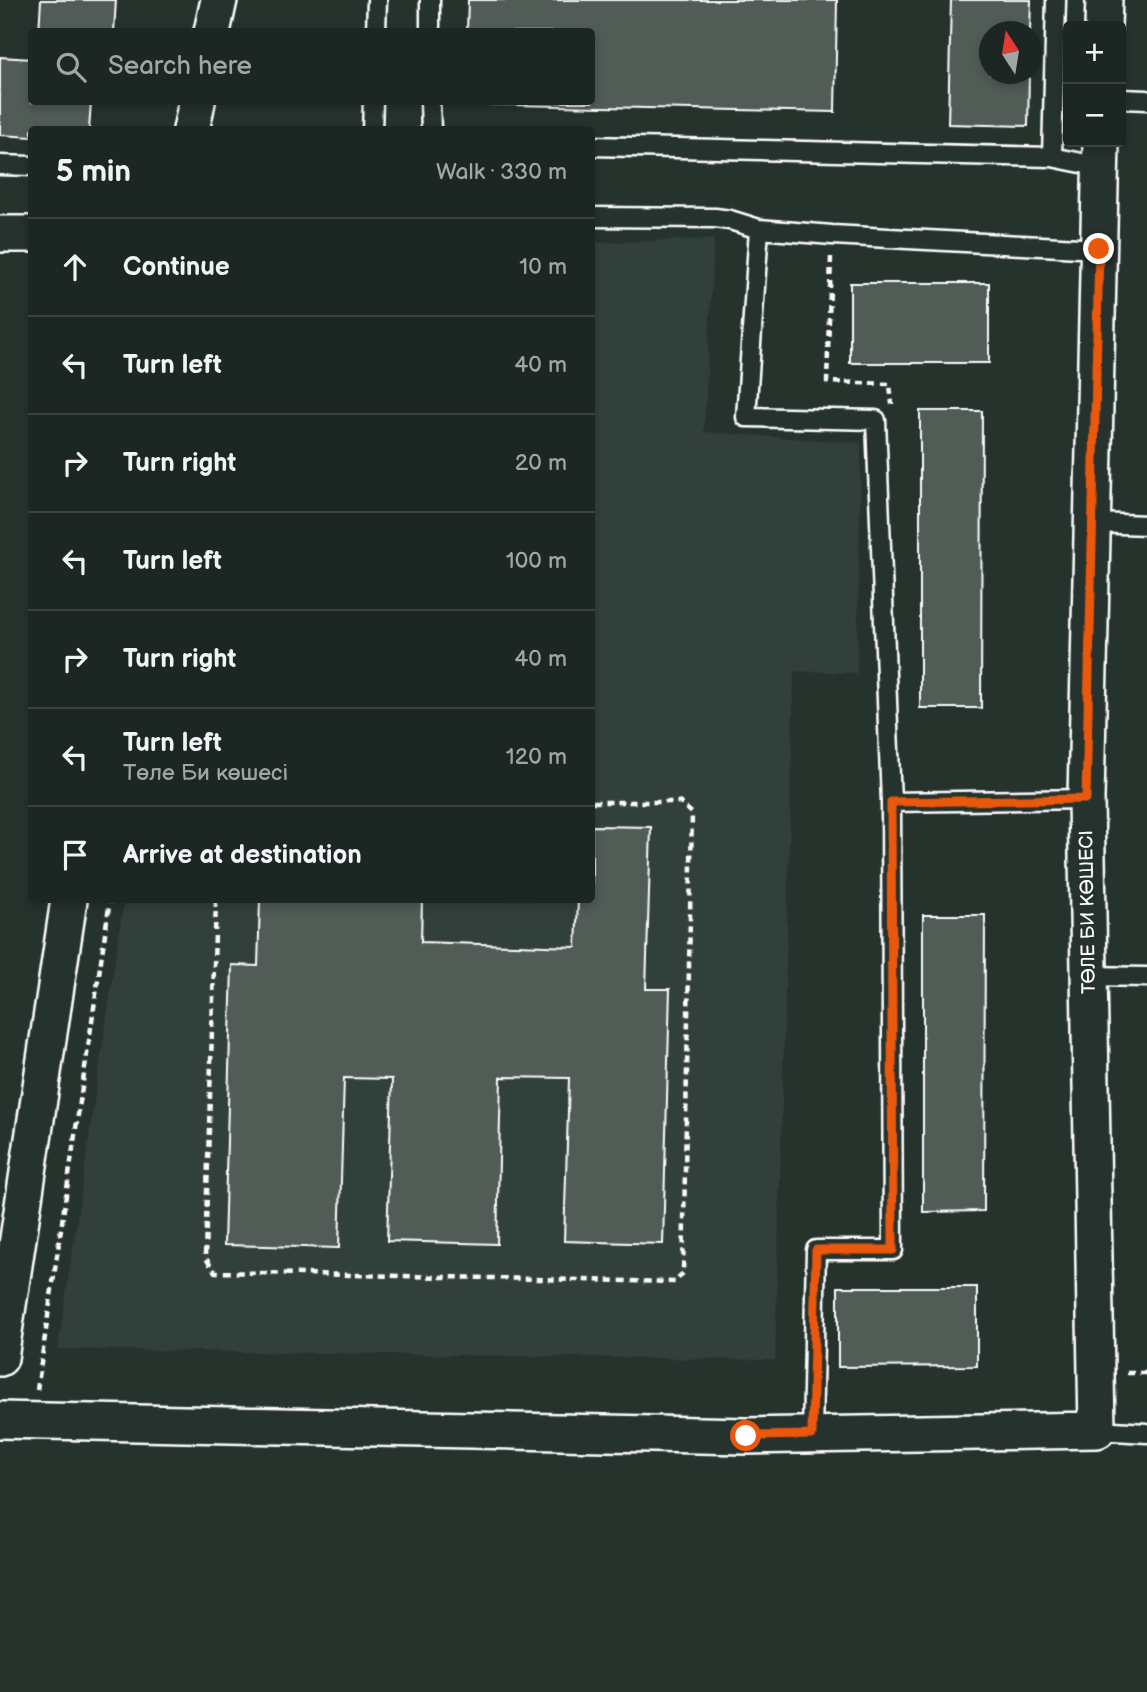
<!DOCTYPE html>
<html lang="en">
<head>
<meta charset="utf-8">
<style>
	:root { --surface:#1c2622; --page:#252e2a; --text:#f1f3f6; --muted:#a0a5a5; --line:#3a4340 }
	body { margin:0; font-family:"Balsamiq Sans",sans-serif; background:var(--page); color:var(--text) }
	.controls { position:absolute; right:21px; top:21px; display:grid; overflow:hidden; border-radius:7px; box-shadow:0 4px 10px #0003 }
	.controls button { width:63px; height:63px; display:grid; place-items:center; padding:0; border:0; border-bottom:2px solid var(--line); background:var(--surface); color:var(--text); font:35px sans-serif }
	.compass { position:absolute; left:979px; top:21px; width:63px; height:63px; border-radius:50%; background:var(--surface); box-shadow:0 4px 10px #0003; rotate:348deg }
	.stop { position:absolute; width:21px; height:21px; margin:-16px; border:5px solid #ea580c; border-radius:50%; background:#fff }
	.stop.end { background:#ea580c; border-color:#fff; box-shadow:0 2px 7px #0008 }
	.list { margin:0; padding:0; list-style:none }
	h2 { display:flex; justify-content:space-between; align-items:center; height:91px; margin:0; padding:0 28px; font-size:30px }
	h2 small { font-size:23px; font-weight:400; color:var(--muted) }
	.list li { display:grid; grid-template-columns:46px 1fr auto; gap:21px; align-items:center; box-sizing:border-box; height:98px; padding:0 28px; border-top:2px solid var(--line) }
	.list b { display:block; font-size:26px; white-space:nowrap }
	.list p { margin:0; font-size:23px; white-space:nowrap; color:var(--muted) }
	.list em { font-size:23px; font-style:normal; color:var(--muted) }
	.icon { flex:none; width:38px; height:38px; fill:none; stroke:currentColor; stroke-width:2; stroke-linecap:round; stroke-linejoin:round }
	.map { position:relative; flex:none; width:1147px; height:1692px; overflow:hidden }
	.search { position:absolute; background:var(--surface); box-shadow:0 4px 10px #0003; left:28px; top:28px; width:567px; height:77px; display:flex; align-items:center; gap:18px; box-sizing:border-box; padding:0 24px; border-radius:7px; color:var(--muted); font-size:26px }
	.panel { position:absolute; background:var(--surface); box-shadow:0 4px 10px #0003; left:28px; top:126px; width:567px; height:777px; border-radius:7px }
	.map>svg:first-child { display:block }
	.built { fill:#333f3a }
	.building { fill:#515c57; stroke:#fff; stroke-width:2 }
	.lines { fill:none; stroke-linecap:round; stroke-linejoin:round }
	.lane-casing { stroke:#fff; stroke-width:23 }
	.street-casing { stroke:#fff; stroke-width:40 }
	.path { stroke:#fff; stroke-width:4.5; stroke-dasharray:7 5; stroke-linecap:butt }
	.lane { stroke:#26332d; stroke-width:18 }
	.street { stroke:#26332d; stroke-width:35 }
	.route { stroke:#ea580c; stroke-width:9 }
	.labels { text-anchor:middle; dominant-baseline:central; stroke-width:6; stroke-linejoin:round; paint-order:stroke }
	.street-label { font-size:19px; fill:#fff; stroke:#26332d }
</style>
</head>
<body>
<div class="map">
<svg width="1147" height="1692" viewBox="0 0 1147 1692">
	<rect width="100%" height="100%" fill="#26332d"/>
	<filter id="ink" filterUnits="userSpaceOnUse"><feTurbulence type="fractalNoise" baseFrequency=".0143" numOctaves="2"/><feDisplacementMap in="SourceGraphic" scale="14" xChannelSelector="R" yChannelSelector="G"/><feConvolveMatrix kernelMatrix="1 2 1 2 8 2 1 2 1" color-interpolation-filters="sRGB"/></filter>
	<g filter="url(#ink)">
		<!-- built -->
		<path class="built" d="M714,239L704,432L861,443L857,673L794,671L775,1360L58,1349L124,900H592V243Z"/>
		<!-- building -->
		<path class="building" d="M41,0H116L114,32H39Z
			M468,0H837L835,112L465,104V102H592V32H467Z
			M951,0H1031L1030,32H990V74H1029L1028,126L948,124Z
			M0,57L32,59V102H91L89,130H32V137L0,135Z
			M850,283H989V363H850Z
			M920,411H982L981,708H920Z
			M592,826L651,827L646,989H670L663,1244L564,1241L569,1078L501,1077L497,1244L387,1241L392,1079L344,1078L339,1248L224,1245L232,965L258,966L260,900H422L421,942L576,947L578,900H592Z
			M923,915H985L984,1211L923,1212Z
			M838,1287H977V1366L838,1367Z"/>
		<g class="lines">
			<!-- lane casing -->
			<g class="lane-casing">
				<path id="lane" d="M376,32L377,0
					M430,32V0
					M1121,99L1147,100
					M430,102L431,130
					M372,130L373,102
					M592,146L1052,157L1101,167
					M1052,157L1056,0
					M0,165L32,166
					M592,217L715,218L730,220L759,229
					M1094,523L1147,525
					M891,802L1086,799
					M1088,976L1147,977
					M1097,1430L1147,1433
					M812,1435L816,1250H893L891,802L876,420L746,417L759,229L832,235L1099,249"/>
			</g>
			<!-- street casing -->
			<g class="street-casing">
				<path id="street" d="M1103,26L1104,0
					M212,32L219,0
					M191,130L197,102
					M0,234H32
					M0,1358L69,900
					M0,1420L746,1436L1097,1430L1086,799L1101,142"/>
			</g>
			<!-- path -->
			<path class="path" d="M831,257L827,382L890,384L892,404
				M216,900L205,1257L215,1272L675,1282L683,1273L692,813L679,802H592
				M1127,1373H1147
				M37,1390L110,900"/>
			<!-- lane -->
			<use href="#lane" class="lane"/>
			<!-- street -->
			<use href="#street" class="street"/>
		</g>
	</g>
	<g class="lines" filter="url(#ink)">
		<!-- route -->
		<path class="route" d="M746,1436L812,1435L816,1250H893L891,802L1086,799L1099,249"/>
	</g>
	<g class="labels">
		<!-- street labels -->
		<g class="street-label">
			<text transform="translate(1088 912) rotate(-91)">ТӨЛЕ БИ КӨШЕСІ</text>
		</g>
	</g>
</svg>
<div class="controls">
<button>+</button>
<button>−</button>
</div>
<svg class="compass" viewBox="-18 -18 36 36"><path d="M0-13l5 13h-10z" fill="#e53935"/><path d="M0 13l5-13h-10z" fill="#a0a5a5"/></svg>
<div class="stop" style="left:746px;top:1436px"></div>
<div class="stop end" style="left:1099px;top:249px"></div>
<div class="search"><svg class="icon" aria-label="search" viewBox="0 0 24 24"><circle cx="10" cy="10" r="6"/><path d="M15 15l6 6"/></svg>Search here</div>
<section class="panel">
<h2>5 min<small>Walk · 330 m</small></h2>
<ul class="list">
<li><svg class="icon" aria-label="ahead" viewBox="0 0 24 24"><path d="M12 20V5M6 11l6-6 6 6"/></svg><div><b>Continue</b></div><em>10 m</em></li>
<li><svg class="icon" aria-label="left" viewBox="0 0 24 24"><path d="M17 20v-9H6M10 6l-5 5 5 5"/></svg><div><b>Turn left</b></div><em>40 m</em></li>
<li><svg class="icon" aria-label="right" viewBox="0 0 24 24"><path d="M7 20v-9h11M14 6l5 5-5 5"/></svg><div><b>Turn right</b></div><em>20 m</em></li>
<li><svg class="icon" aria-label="left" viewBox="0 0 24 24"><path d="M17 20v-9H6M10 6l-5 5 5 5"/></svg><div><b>Turn left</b></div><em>100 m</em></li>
<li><svg class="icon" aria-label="right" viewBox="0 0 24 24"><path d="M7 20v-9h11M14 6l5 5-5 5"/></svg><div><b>Turn right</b></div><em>40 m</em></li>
<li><svg class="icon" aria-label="left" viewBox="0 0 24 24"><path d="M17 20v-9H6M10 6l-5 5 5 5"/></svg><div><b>Turn left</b><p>Төле Би көшесі</p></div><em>120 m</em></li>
<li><svg class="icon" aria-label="arrive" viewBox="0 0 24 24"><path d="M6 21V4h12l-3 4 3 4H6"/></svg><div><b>Arrive at destination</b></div></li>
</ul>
</section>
</div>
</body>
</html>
